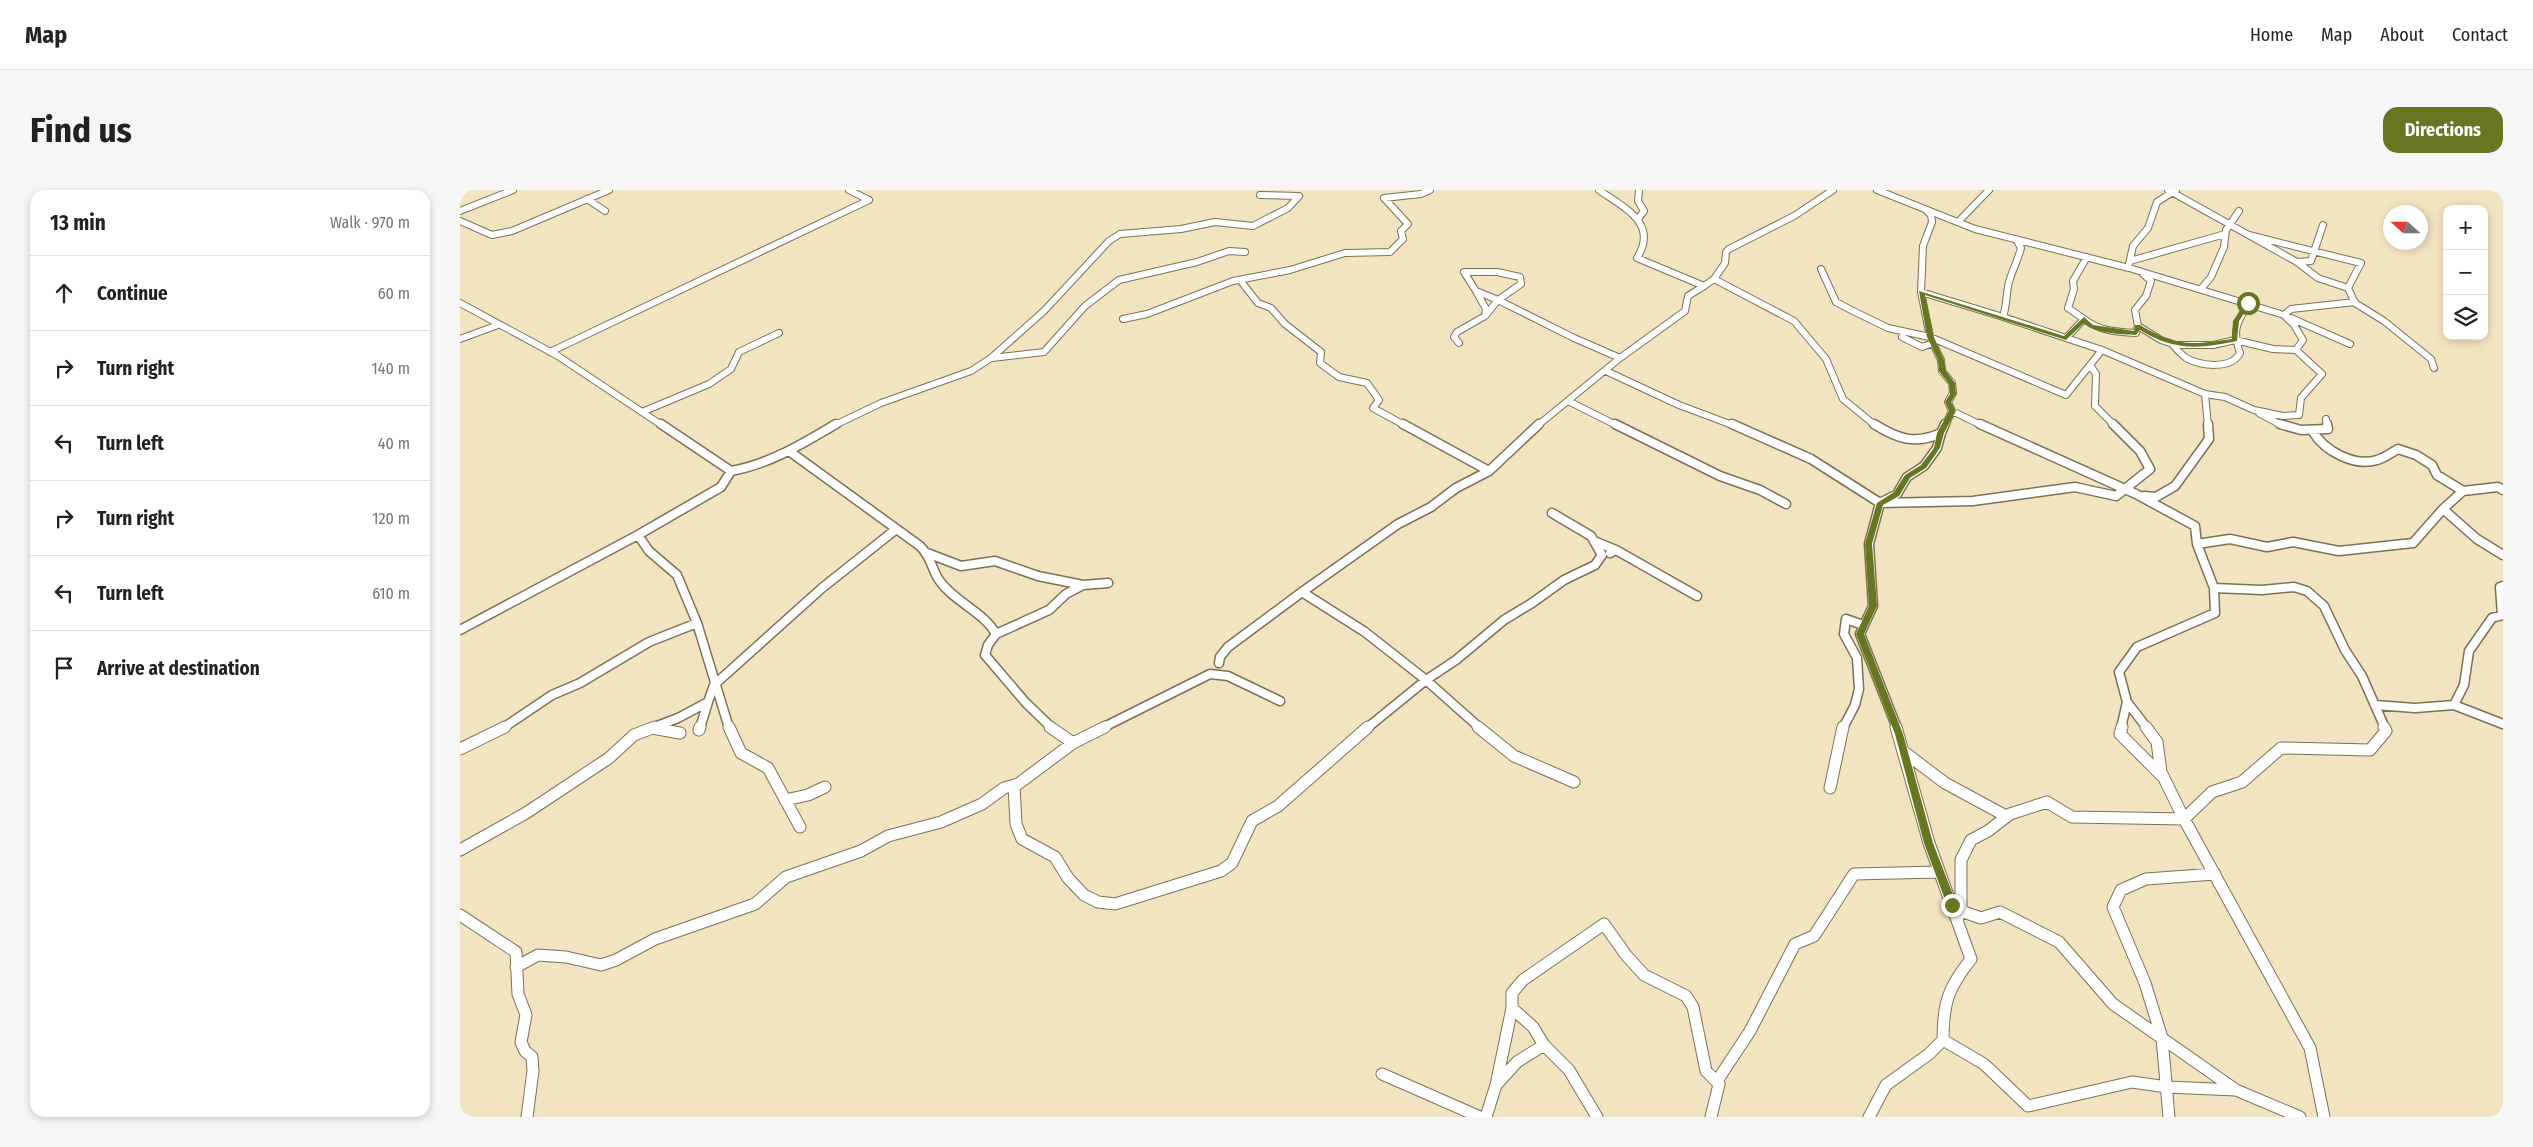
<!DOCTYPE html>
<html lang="en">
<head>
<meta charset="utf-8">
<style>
	:root { --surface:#fff; --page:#f6f6f6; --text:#222; --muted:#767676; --line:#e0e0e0; --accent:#687622 }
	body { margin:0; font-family:"Fira Sans Condensed",sans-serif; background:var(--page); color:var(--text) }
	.controls { position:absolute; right:15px; top:15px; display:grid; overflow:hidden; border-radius:10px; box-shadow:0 2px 8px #0003 }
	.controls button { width:45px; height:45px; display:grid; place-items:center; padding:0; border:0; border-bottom:1px solid var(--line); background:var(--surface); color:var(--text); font:25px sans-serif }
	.compass { position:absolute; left:1923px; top:15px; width:45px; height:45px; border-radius:50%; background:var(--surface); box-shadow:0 2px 8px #0003; rotate:291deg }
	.stop { position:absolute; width:15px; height:15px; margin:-11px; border:4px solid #687622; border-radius:50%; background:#fff }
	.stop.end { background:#687622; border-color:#fff; box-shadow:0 1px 5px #0008 }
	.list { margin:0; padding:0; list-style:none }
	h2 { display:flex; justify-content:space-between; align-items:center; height:65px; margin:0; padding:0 20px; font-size:21px }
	h2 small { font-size:16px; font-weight:400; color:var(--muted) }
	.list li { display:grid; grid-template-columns:32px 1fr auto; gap:15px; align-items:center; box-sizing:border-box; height:75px; padding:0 20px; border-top:1px solid var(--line) }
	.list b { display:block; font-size:19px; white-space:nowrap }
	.list em { font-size:16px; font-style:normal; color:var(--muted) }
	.icon { flex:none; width:28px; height:28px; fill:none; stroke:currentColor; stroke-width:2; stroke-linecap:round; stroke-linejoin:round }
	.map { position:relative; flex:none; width:2043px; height:927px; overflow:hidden; border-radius:15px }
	header { display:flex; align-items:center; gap:30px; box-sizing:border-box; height:70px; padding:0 25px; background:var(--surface); border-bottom:1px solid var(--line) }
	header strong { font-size:24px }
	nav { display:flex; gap:28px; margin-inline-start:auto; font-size:18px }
	.intro { display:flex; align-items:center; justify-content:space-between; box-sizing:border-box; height:120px; padding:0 30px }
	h1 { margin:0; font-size:35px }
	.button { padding:12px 22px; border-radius:15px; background:var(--accent); color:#fff; font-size:18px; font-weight:700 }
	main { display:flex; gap:30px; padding:0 30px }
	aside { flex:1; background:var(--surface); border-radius:15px; box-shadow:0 2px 8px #0003 }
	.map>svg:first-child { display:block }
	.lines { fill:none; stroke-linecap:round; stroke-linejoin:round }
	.minor-far2-casing { stroke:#7e7153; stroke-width:8 }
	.minor-far1-casing { stroke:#7e7153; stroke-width:11 }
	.minor-casing { stroke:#7e7153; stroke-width:13 }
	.minor-far2 { stroke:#fff; stroke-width:6 }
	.minor-far1 { stroke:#fff; stroke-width:8 }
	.minor { stroke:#fff; stroke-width:11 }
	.route { fill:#687622 }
</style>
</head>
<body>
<header>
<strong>Map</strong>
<nav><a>Home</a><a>Map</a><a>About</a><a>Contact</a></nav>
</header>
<div class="intro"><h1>Find us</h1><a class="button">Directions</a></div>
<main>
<aside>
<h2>13 min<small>Walk · 970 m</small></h2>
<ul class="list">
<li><svg class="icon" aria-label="ahead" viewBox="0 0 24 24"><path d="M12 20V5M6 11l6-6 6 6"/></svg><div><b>Continue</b></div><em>60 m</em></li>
<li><svg class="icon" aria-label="right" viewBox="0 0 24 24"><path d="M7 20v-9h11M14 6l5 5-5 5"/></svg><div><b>Turn right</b></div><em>140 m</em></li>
<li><svg class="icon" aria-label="left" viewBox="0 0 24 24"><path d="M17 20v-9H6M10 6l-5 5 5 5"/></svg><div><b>Turn left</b></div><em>40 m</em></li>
<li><svg class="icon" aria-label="right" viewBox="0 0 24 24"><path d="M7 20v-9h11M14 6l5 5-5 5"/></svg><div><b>Turn right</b></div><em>120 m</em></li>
<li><svg class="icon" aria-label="left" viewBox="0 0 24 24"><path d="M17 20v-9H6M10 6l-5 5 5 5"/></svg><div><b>Turn left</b></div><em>610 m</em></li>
<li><svg class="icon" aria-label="arrive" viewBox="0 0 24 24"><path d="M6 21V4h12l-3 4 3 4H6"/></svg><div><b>Arrive at destination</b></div></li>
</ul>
</aside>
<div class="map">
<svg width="2043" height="927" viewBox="0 0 2043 927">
	<rect width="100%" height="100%" fill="#f2e3c1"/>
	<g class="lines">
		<!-- minor-far2 casing -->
		<g class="minor-far2-casing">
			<path id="minor-far2" d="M389,0L409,10
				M1139,0C1164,18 1199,33 1177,68L1244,96L1254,89L1334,131L1366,169L1383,209L1416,236
				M1417,0L1515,39L1669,78L1824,125L1890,154
				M1708,0L1837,72L1858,88L1888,98L1901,73L1789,45
				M127,9L145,21
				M1466,20L1471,25L1472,32L1463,56L1461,102L1470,147L1481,170L1482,181L1492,193L1493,203L1488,212L1492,221L1485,236
				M0,21L53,0
				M1178,29L1184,21L1178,11L1179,0
				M0,31L32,45L52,41L149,0
				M1498,32L1529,0
				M1557,51L1561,58C1558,70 1552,81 1549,92C1546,103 1547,115 1543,127L1642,160L1745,204L1765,207L1794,220L1823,226L1839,225L1841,208L1862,184L1836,160
				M1670,71L1765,44
				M1837,72L1851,71L1863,35
				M1669,74L1673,56L1688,38L1697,12L1716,0
				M1361,79L1376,112L1391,120L1428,138L1470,147L1606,205L1642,160
				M1004,82H1037L1060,87L1061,94L1038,110L1016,101Z
				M1682,83L1691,91L1686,106L1675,120L1678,136L1701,150L1716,155H1753L1775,150L1813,159L1836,160L1843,150L1834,135L1824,125L1831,119L1895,112
				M1254,89L1265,73L1266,62L1269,59L1334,26L1373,0
				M780,90L798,113L811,118L825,134L861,162L860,173L879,187L907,193L919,210L913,218L946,236
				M1888,98L1895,113L1924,131L1971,169L1974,178
				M1741,99L1751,87L1764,57L1766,40L1779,21
				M1461,102L1543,127
				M1038,110L1114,148L1160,168
				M0,113L98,166L203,236
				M1025,126L1038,110
				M663,129L687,124L773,91L830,80L885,63L930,62L943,49L941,41L948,34L924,8L961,4L970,0
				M1624,129C1639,141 1657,142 1676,143L1678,136
				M1442,147L1462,157L1473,153
				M1606,148L1624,129L1608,118L1614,99L1613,91L1627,67
				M0,149L38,135
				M999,153L994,147L997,142L1025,126L1026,119L1016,101
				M1712,154C1716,159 1721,164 1726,168C1741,176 1771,180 1780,163C1772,139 1777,134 1788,113
				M90,162L409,10
				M532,168L584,162L625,116L659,90L737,72L769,61L785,62
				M1630,175L1636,184L1635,216L1655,236
				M1146,181L1219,215L1275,236
				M1745,204L1748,236
				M1108,211L1158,236
				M1492,221L1523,236
				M182,222L249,194L271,179L279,162L319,143
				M1799,223L1823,236
				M1866,229L1867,236
				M373,236L421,213L511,181L531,168L584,121L649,51L660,44L721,39L755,32L793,36L828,18L839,6L800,5
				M1077,236L1160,168L1225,121L1228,106L1244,96"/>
		</g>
		<!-- minor-far1 casing -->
		<g class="minor-far1-casing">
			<path id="minor-far1" d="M201,234L271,281C310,274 342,254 376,234
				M943,234L1029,281
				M1155,234L1260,286L1300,300L1326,314
				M1272,234L1351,269L1420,313L1513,311L1615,297L1656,306L1690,279L1680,261L1653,234
				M1414,234C1438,249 1455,255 1481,243L1477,258L1464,276L1447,287L1437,304L1420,313L1409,354L1413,416L1400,444L1437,538
				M1520,234L1676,304L1735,336L1737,354L1754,398L1802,400L1834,397L1847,401L1864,416L1885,460L1902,486L1925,538
				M1820,234L1841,240L1868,239L1867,234
				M1853,242C1865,261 1894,277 1917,270C1925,268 1931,263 1938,259L1956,265L1972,275L1977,285L2003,301
				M1481,243L1485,234
				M329,261L460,356C472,368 471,378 479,390C494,412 523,421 536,444L528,455L525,465L566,513L592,538
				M1684,306L1696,307L1715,296L1749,249L1748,234
				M1983,319L2017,349L2043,365
				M178,345L189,361L217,385L237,433L269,538
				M1134,351L1156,360L1150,363
				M1737,354L1770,349L1807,357L1833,352L1879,361L1953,353L1983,319L2003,301L2038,297L2043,300
				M1156,360L1237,406
				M467,363L501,376L535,371L578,386L623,395L606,404L589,420L536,444
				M623,395L648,393
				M842,402L938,334L971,317L996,298L1029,281L1079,234
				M0,440L178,345L261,297L271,281
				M759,473L760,467L768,457L842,402L905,442L966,490L907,538
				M1915,515L1955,518L1994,515L2004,495L2009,461L2032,428L2042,425L2040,397L2043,396
				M1994,515L2043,534
				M43,538L92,505L120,493L189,452L237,433
				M192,538L218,528L248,512L254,495L362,398L435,340
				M240,538L248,512
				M642,538L750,484L768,486L820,511
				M1020,538L966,490L996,470L1044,430L1072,413L1104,390L1135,375L1142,365L1131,346L1092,323
				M1383,538L1395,515L1399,499L1397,468L1384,444L1386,429L1403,435
				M1661,538L1667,512
				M1687,538L1667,512L1659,482L1677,457L1755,423L1754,398"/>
		</g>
		<!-- minor casing -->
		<g class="minor-casing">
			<path id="minor" d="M269,537L281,563L308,578L340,637
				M590,537L613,553
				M1018,537L1054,566L1114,592
				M1662,537L1660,544L1703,587
				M1686,537L1697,552L1701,582L1724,629L1850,858L1864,927
				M192,538L220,543
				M239,540L240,537
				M0,559L45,537
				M1444,562L1485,593L1546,626
				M554,595L556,634L562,649L595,667L608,688L624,705L638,712L655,714L761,681L772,673L792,631L818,616L908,537
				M1370,598L1383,537
				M325,610L348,605L365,597
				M0,660L66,623L149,568L174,545L195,537
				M1501,721L1521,728L1540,722L1599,752L1653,814L1776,900
				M0,725L56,762L58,804L66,825L61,852L65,861L72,867L73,881L67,927
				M1497,729L1501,721V670L1511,650L1528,641L1550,624L1587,612L1612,627L1724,629L1752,602L1782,592L1821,558L1910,560L1926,541L1924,537
				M56,777L78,765L106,767L141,775L156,770L195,749L295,714L326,687L401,661L428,646L481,632L522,614L544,598L558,594L613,553L645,537
				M1052,818V803L1063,790L1144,734L1166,765L1184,785L1226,806L1233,817L1246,881L1259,894L1251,927
				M1052,818L1073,837L1084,855L1057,872L1036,895Z
				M1483,850L1524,874L1568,916L1672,892L1707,897L1776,900L1840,927
				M1084,855L1109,880L1137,927
				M922,884L1020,927
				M1257,891L1290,841L1335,754L1354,746L1394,684L1479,682
				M1026,927L1036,895
				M1409,927L1426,895L1469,864L1483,850C1483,813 1488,798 1511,769L1469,653L1436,537
				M1709,927L1702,848L1685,793L1653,717L1661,700L1686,689L1755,684"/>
		</g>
		<!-- minor-far2 -->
		<use href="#minor-far2" class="minor-far2"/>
		<!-- minor-far1 -->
		<use href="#minor-far1" class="minor-far1"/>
		<!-- minor -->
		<use href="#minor" class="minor"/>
	</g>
	<!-- route -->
	<path class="route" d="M1459,101L1604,146L1624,127L1633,135L1674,141L1675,135H1680C1717,157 1731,155 1772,149L1773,131L1786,112L1791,113L1779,131L1777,151C1739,159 1714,161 1680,140L1676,145C1660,144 1636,144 1624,133L1606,150L1465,105L1474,147L1484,170L1486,181L1495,193L1496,204L1491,212L1496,221L1484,243L1480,258L1466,278L1450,288L1439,306L1423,315L1412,354L1417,416L1404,444L1443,544L1473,653L1497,715L1492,719L1487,715L1464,653L1435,544L1396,444L1409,416L1405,354L1417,313L1434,302L1445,285L1461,275L1474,258L1477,243L1489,221L1485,212L1490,204L1489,194L1479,181L1478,170L1467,147Z"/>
</svg>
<div class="controls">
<button>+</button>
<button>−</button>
<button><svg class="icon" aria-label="layers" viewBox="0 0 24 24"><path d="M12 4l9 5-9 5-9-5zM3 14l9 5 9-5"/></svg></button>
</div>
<svg class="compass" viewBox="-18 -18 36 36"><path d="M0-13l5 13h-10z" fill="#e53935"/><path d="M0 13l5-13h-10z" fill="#767676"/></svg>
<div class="stop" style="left:1788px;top:113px"></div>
<div class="stop end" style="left:1492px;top:715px"></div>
</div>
</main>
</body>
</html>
